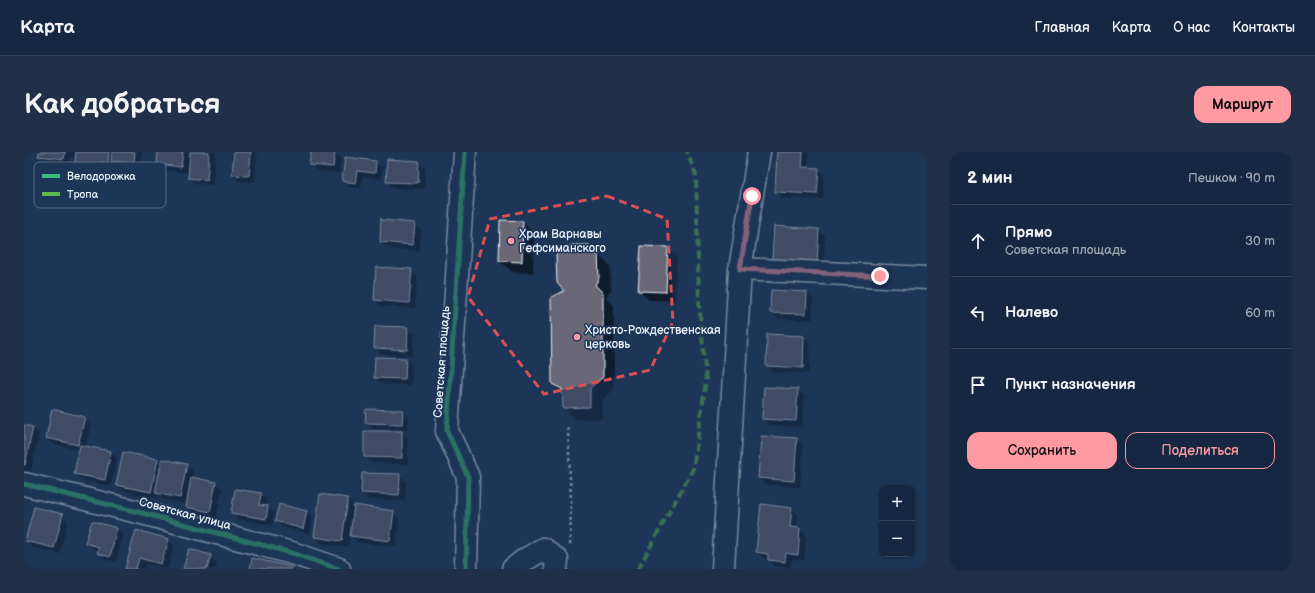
<!DOCTYPE html>
<html lang="ru">
<head>
<meta charset="utf-8">
<style>
	:root { --surface:#162841; --page:#1f3048; --text:#f1f3f6; --muted:#9ea6b1; --line:#35445a; --accent:#ff9aa2 }
	body { margin:0; font-family:"Balsamiq Sans",sans-serif; background:var(--page); color:var(--text) }
	.controls { position:absolute; right:12px; bottom:12px; display:grid; overflow:hidden; border-radius:8px; box-shadow:0 1px 3px #0004 }
	.controls button { width:36px; height:36px; display:grid; place-items:center; padding:0; border:0; border-bottom:1px solid var(--line); background:var(--surface); color:var(--text); font:20px sans-serif }
	.stop { position:absolute; width:12px; height:12px; margin:-9px; border:3px solid #ff9aa2; border-radius:50%; background:#fff }
	.stop.end { background:#ff9aa2; border-color:#fff; box-shadow:0 1px 4px #0008 }
	.list { margin:0; padding:0; list-style:none }
	h2 { display:flex; justify-content:space-between; align-items:center; height:52px; margin:0; padding:0 16px; font-size:17px }
	h2 small { font-size:13px; font-weight:400; color:var(--muted) }
	.list li { display:grid; grid-template-columns:26px 1fr auto; gap:12px; align-items:center; box-sizing:border-box; height:72px; padding:0 16px; border-top:1px solid var(--line) }
	.list b { display:block; font-size:15px; white-space:nowrap }
	.list p { margin:0; font-size:13px; white-space:nowrap; color:var(--muted) }
	.list em { font-size:13px; font-style:normal; color:var(--muted) }
	.actions { display:flex; gap:8px; padding:12px 16px }
	.actions a { flex:1; padding:9px 0; border:1px solid var(--accent); border-radius:12px; text-align:center; font-size:14px; color:var(--accent) }
	.actions .main { background:var(--accent); color:#111 }
	.icon { flex:none; width:22px; height:22px; fill:none; stroke:currentColor; stroke-width:2; stroke-linecap:round; stroke-linejoin:round }
	.map { position:relative; flex:none; width:903px; height:417px; overflow:hidden; border-radius:12px }
	header { display:flex; align-items:center; gap:24px; box-sizing:border-box; height:56px; padding:0 20px; background:var(--surface); border-bottom:1px solid var(--line) }
	header strong { font-size:19px }
	nav { display:flex; gap:22px; margin-inline-start:auto; font-size:14px }
	.intro { display:flex; align-items:center; justify-content:space-between; box-sizing:border-box; height:96px; padding:0 24px }
	h1 { margin:0; font-size:28px }
	.button { padding:10px 18px; border-radius:12px; background:var(--accent); color:#111; font-size:14px; font-weight:700 }
	main { display:flex; gap:24px; padding:0 24px }
	aside { flex:1; background:var(--surface); border-radius:12px; box-shadow:0 1px 3px #0004 }
	.map>svg:first-child { display:block }
	.shadow { fill:#0007 }
	.building { fill:#6b6777; stroke:#e8f1f8 }
	.lines { fill:none; stroke-linecap:round; stroke-linejoin:round }
	.minor-casing { stroke:#e8f1f8; stroke-width:25 }
	.path { stroke:#e8f1f8; stroke-width:2.5; stroke-dasharray:3 3; stroke-linecap:butt }
	.minor { stroke:#1d3557; stroke-width:22 }
	.quiet { stroke:#5cbc4b; stroke-width:4; stroke-dasharray:8 4; stroke-linecap:butt }
	.cycleway-casing { stroke:#1d3557; stroke-width:8 }
	.cycleway { stroke:#3abd76; stroke-width:5 }
	.route { stroke:#ff9aa2; stroke-width:5 }
	.marked { fill:none; stroke:#da5052; stroke-width:3; stroke-dasharray:8 5; stroke-linejoin:round }
	.poi-dot { fill:#ff9aa2; stroke:#1d3557; stroke-width:1.5 }
	.labels { text-anchor:middle; dominant-baseline:central; stroke-width:3; stroke-linejoin:round; paint-order:stroke }
	.poi-label { font-size:12px; fill:#e8f1f8; stroke:#1d3557; text-anchor:start }
	.street-label { font-size:12px; fill:#e8f1f8; stroke:#1d3557 }
	.key { fill:#1d3557; stroke:#5a6d87; stroke-width:1 }
	.key-label { font-size:11px; fill:#e8f1f8 }
</style>
</head>
<body>
<header>
<strong>Карта</strong>
<nav><a>Главная</a><a>Карта</a><a>О нас</a><a>Контакты</a></nav>
</header>
<div class="intro"><h1>Как добраться</h1><a class="button">Маршрут</a></div>
<main>
<div class="map">
<svg width="903" height="417" viewBox="0 0 903 417">
	<rect width="100%" height="100%" fill="#1d3557"/>
	<filter id="ink" filterUnits="userSpaceOnUse"><feTurbulence type="fractalNoise" baseFrequency=".025" numOctaves="2"/><feDisplacementMap in="SourceGraphic" scale="8" xChannelSelector="R" yChannelSelector="G"/><feConvolveMatrix kernelMatrix="1 2 1 2 8 2 1 2 1" color-interpolation-filters="sRGB"/></filter>
	<g filter="url(#ink)">
		<!-- shadow -->
		<path class="shadow" d="M16,0H118L116,17L94,15L91,11L90,17L83,16L82,27L58,24L51,18L53,6L47,5L46,13L22,10L16,3Z
			M135,0H192L189,33L171,32L165,25V21L140,18L134,12Z
			M211,0H233L231,30L215,29L209,23Z
			M288,0H311L317,7L315,21L293,19L287,13Z
			M754,0H783L785,2L784,17H794L800,23L799,47L758,46L752,39Z
			M322,6L352,10L358,17L357,27L339,24L337,36L325,35L319,28Z
			M394,10L401,16L400,37L369,36L363,29Z
			M499,70L510,82L509,121L488,120L476,109Z
			M390,72L397,78L395,99L363,96L357,90Z
			M794,78L801,84L799,116L756,113L749,106Z
			M565,94L586,114L587,138L582,145L590,154V237L578,248V267H551L540,255L539,242L529,231L541,139Z
			M644,96L653,105L651,149L625,148L615,138Z
			M387,118L393,125L391,156L357,154L351,147Z
			M783,141L789,147L788,168L754,167L747,161Z
			M383,176L390,182L389,204L357,202L351,196Z
			M780,185L786,191L785,221L749,220L743,213Z
			M381,207L388,213L387,233L358,232L351,226Z
			M774,238L780,244L778,275L745,273L739,267Z
			M378,259L385,265L384,277H349L342,270Z
			M61,266L67,272L62,295L86,300L93,306L87,334L58,328L51,322L56,298L29,292L23,286Z
			M0,274L9,276L15,282L7,319L0,318Z
			M378,280L384,286V312L347,311L341,305Z
			M773,287L779,294L776,335L741,332L735,326Z
			M133,308L138,313H163L169,319L167,327L192,331L198,337L192,365L169,361L163,355V352L138,347L134,343L133,346L100,339L94,333Z
			M376,323L382,330L381,349L344,347L338,341Z
			M236,342L243,348L241,355H244L250,361L248,373L214,367L208,360Z
			M324,347L330,353L369,360L375,366L372,395L333,390L326,382L324,395L297,391L291,384Z
			M256,353L283,360L289,366L285,382L258,375L252,369Z
			M768,357L774,363L772,376L776,377L782,383L780,408L768,407L767,416L751,414L745,407L739,406L733,400Z
			M38,363L44,369L36,402L8,395L2,389Z
			M68,370L93,377L99,384L92,410L80,407L74,401L75,399L69,397L62,391Z
			M113,379L144,388L150,394L144,417L121,412L120,417H102Z
			M186,404L193,411L191,417H160Z"/>
		<!-- building -->
		<path class="building" d="M15,0H41L40,7L14,4Z
			M52,0H85L84,11L77,10L76,21L50,19Z
			M88,0H111L110,11L87,9Z
			M134,0H159L157,15L133,12Z
			M166,0H185L183,28L164,26Z
			M210,0H227L225,24L208,23Z
			M287,0H311L309,15L285,13Z
			M753,0H779L778,15L795,16L793,42L751,40Z
			M321,5L352,9L351,21L333,19L331,31L318,29Z
			M363,7L395,9L394,31L362,30Z
			M357,66V68L391,71L389,93L356,90Z
			M476,68L499,69L498,110L475,109Z
			M750,74L795,77L793,110L748,107Z
			M547,93H565L574,101L575,126L571,133L579,141V225L566,236V255L539,256L538,237L528,232L527,145L540,139L533,131L532,103Z
			M617,94L644,95L642,140L614,139Z
			M352,115L388,117L385,151L350,148Z
			M747,138L783,140L782,162L746,161Z
			M351,174L384,175L383,198L350,196Z
			M743,182L780,184L779,216L742,214Z
			M351,205L382,206L381,227L350,226Z
			M740,235L774,237L772,269L738,267Z
			M28,257L61,265L54,293L22,286Z
			M342,257L379,258L378,272L341,271Z
			M0,273L9,275L1,313H0Z
			M340,279H378V306L340,305Z
			M737,284L773,286L770,329L734,326Z
			M56,293L87,299L81,328L50,322Z
			M99,300L134,307L127,340L92,333Z
			M138,307L163,312L156,346L131,341Z
			M338,321L376,322L375,343L337,341Z
			M167,325L192,330L186,360L162,355Z
			M211,337L237,341L235,353L244,354L242,367L207,361Z
			M296,342L324,346L318,389L290,385Z
			M255,352L283,359L279,377L251,369Z
			M737,352L768,356L766,375L776,376L774,403L762,401L761,410L744,408V402L732,400Z
			M330,353L370,359L366,389L326,384Z
			M10,355L39,362L30,396L1,389Z
			M68,369L93,376L86,405L73,401L75,395L61,391Z
			M112,378L145,387L137,412L115,406L112,417H101Z
			M165,397L187,403L183,417H159Z
			M228,406L268,415L267,417H226Z"/>
		<g class="lines">
			<!-- minor casing -->
			<g class="minor-casing">
				<path id="minor" d="M441,0L423,279L444,325L442,417
					M716,117L903,126
					M0,332L118,361L268,401L315,417
					M489,417L499,409L519,397L533,408L532,417
					M699,417L716,117L735,0"/>
			</g>
			<!-- path -->
			<path class="path" d="M544,276L547,350L546,395"/>
			<!-- minor -->
			<use href="#minor" class="minor"/>
			<!-- quiet -->
			<path class="quiet" d="M614,417L669,317L682,228L675,151L672,23L663,0"/>
			<!-- cycleway casing -->
			<g class="cycleway-casing">
				<path id="cycleway" d="M441,0L423,279L444,325L442,417
					M0,332L118,361L268,401L315,417"/>
			</g>
			<!-- cycleway -->
			<use href="#cycleway" class="cycleway"/>
		</g>
	</g>
	<g class="lines" filter="url(#ink)">
		<!-- route -->
		<path class="route" d="M728,44L716,117L856,124"/>
	</g>
	<!-- marked area -->
	<path d="M0 0H903V417H0ZM583,44L643,67L649,170L626,218L520,242L444,145L466,67Z" fill="#1d3557" fill-opacity=".55" fill-rule="evenodd"/>
	<path class="marked" d="M583,44L643,67L649,170L626,218L520,242L444,145L466,67Z"/>
	<!-- markers -->
	<g class="poi-dot">
		<circle cx="487" cy="89" r="4"/>
		<circle cx="553" cy="185" r="4"/>
	</g>
	<g class="labels">
		<!-- poi labels -->
		<g class="poi-label">
			<text x="495" y="82">Храм Варнавы<tspan x="495" dy="14">Гефсиманского</tspan></text>
			<text x="561" y="178">Христо-Рождественская<tspan x="561" dy="14">церковь</tspan></text>
		</g>
		<!-- street labels -->
		<g class="street-label">
			<text transform="translate(418 210) rotate(-86)">Советская площадь</text>
			<text transform="translate(161 362) rotate(15)">Советская улица</text>
		</g>
	</g>
	<!-- legend -->
	<rect x="10" y="10" width="132" height="46" rx="6" class="key"/>
	<rect x="18" y="22" width="18" height="4" fill="#3abd76"/>
	<rect x="18" y="40" width="18" height="4" fill="#5cbc4b"/>
	<g class="key-label">
		<text x="43" y="28">Велодорожка</text>
		<text x="43" y="46">Тропа</text>
	</g>
</svg>
<div class="controls">
<button>+</button>
<button>−</button>
</div>
<div class="stop" style="left:728px;top:44px"></div>
<div class="stop end" style="left:856px;top:124px"></div>
</div>
<aside>
<h2>2 мин<small>Пешком · 90 m</small></h2>
<ul class="list">
<li><svg class="icon" aria-label="ahead" viewBox="0 0 24 24"><path d="M12 20V5M6 11l6-6 6 6"/></svg><div><b>Прямо</b><p>Советская площадь</p></div><em>30 m</em></li>
<li><svg class="icon" aria-label="left" viewBox="0 0 24 24"><path d="M17 20v-9H6M10 6l-5 5 5 5"/></svg><div><b>Налево</b></div><em>60 m</em></li>
<li><svg class="icon" aria-label="arrive" viewBox="0 0 24 24"><path d="M6 21V4h12l-3 4 3 4H6"/></svg><div><b>Пункт назначения</b></div></li>
</ul>
<div class="actions"><a class="main">Сохранить</a><a>Поделиться</a></div>
</aside>
</main>
</body>
</html>
